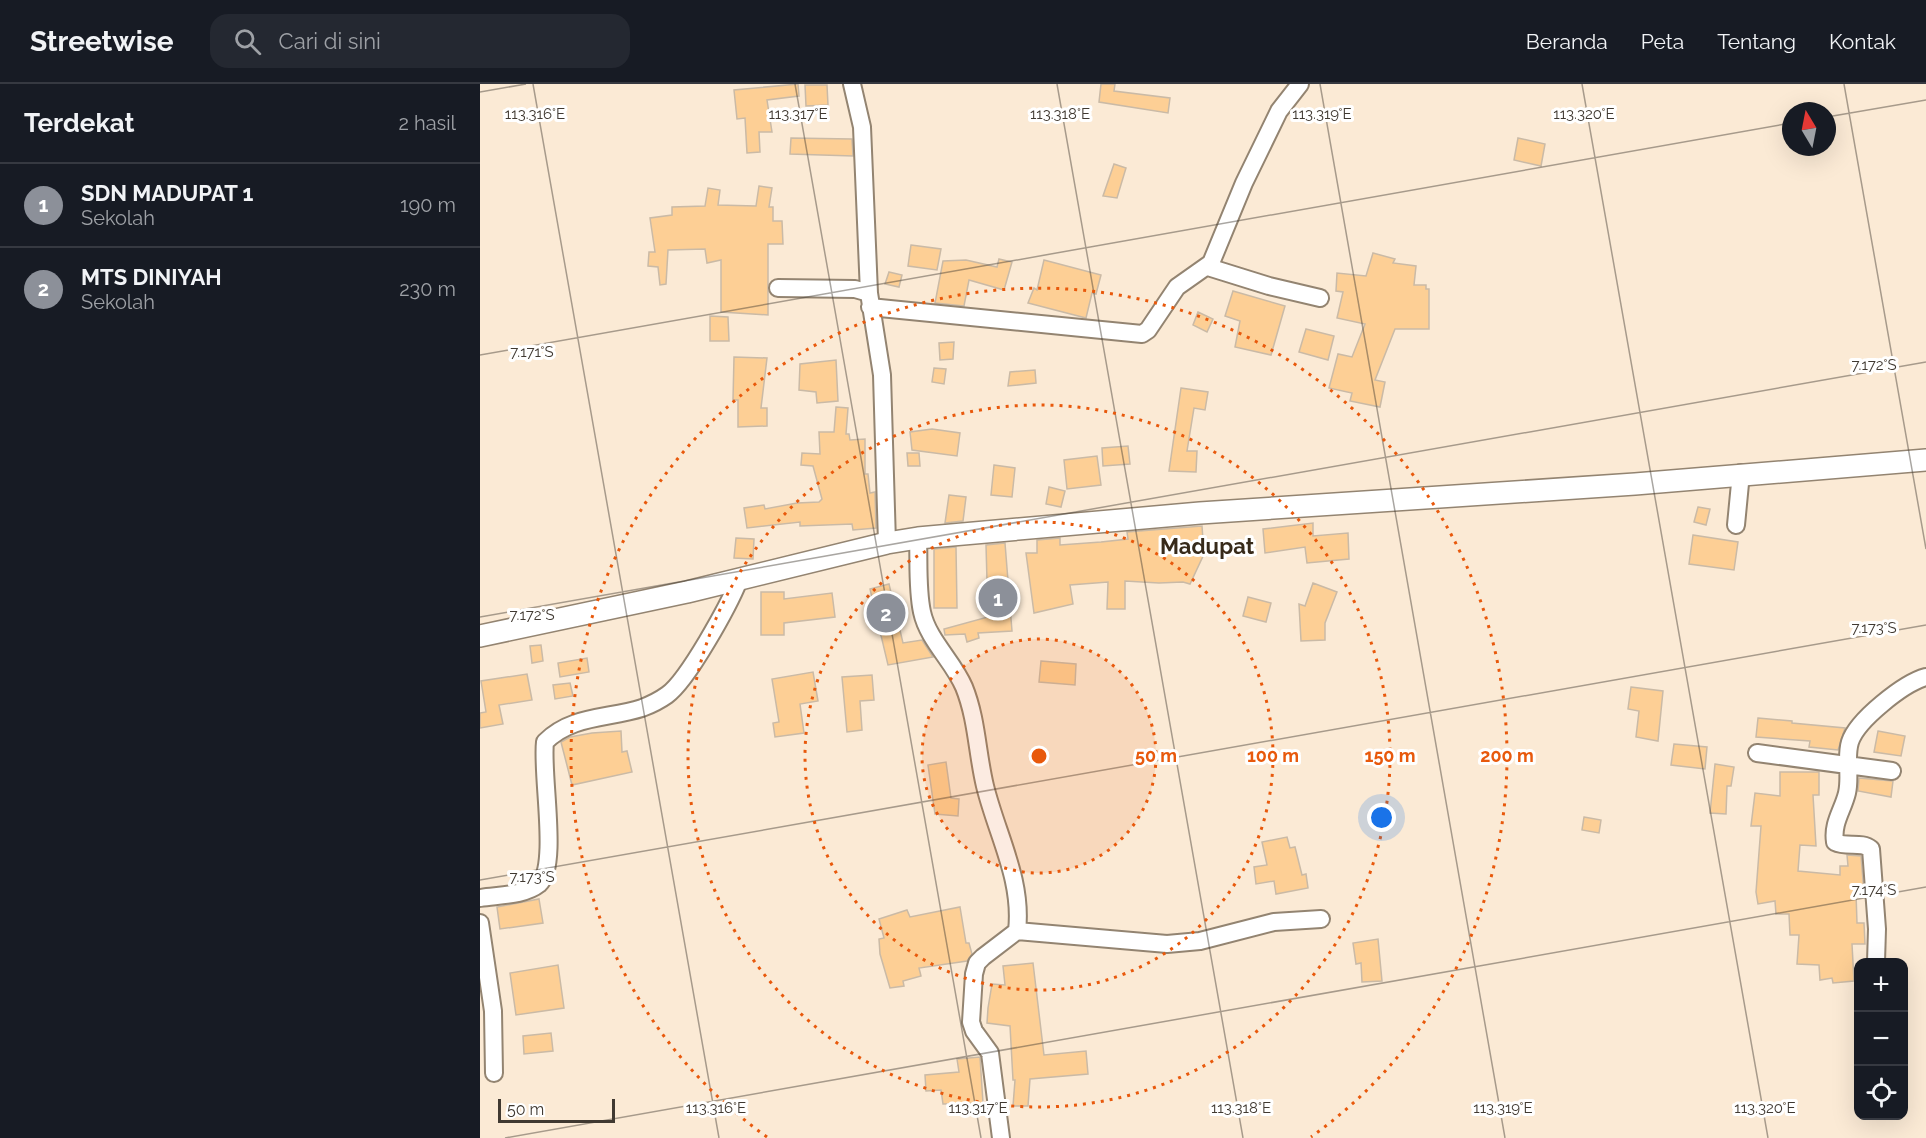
<!DOCTYPE html>
<html lang="id">
<head>
<meta charset="utf-8">
<style>
	:root { --surface:#171b24; --page:#242831; --text:#f1f3f6; --muted:#9ea1a6; --line:#363941; --accent:#8c9099 }
	body { margin:0; font-family:Raleway,sans-serif; background:var(--page); color:var(--text) }
	.controls { position:absolute; right:18px; bottom:18px; display:grid; overflow:hidden; border-radius:12px; box-shadow:0 6px 24px #0002 }
	.controls button { width:54px; height:54px; display:grid; place-items:center; padding:0; border:0; border-bottom:2px solid var(--line); background:var(--surface); color:var(--text); font:30px sans-serif }
	.compass { position:absolute; left:1302px; top:18px; width:54px; height:54px; border-radius:50%; background:var(--surface); box-shadow:0 6px 24px #0002; rotate:350deg }
	.scale { position:absolute; left:18px; bottom:15px; width:117px; box-sizing:border-box; padding-left:6px; border:3px solid #403931; border-top:0; font-size:16px; line-height:21px; white-space:nowrap; color:#403931; -webkit-text-stroke:4px #fff; paint-order:stroke }
	.you { position:absolute; left:902px; top:734px; width:21px; height:21px; margin:-15px; border:4px solid #fff; border-radius:50%; background:#1a73e8; box-shadow:0 0 0 9px #1a73e833 }
	.badge { display:grid; place-items:center; width:39px; height:39px; border-radius:50%; background:var(--accent); color:#fff; font-size:20px; font-weight:700 }
	.pin { position:absolute; translate:-50% -50%; border:3px solid #fff; box-shadow:0 2px 6px #0006 }
	.list { margin:0; padding:0; list-style:none }
	h2 { display:flex; justify-content:space-between; align-items:center; height:78px; margin:0; padding:0 24px; font-size:26px }
	h2 small { font-size:20px; font-weight:400; color:var(--muted) }
	.list li { display:grid; grid-template-columns:39px 1fr auto; gap:18px; align-items:center; box-sizing:border-box; height:84px; padding:0 24px; border-top:2px solid var(--line) }
	.list b { display:block; font-size:22px; white-space:nowrap }
	.list p { margin:0; font-size:20px; white-space:nowrap; color:var(--muted) }
	.list em { font-size:20px; font-style:normal; color:var(--muted) }
	.icon { flex:none; width:33px; height:33px; fill:none; stroke:currentColor; stroke-width:2; stroke-linecap:round; stroke-linejoin:round }
	.map { position:relative; flex:none; width:1446px; height:1054px; overflow:hidden }
	header { display:flex; align-items:center; gap:36px; box-sizing:border-box; height:84px; padding:0 30px; background:var(--surface); border-bottom:2px solid var(--line) }
	header strong { font-size:28px }
	nav { display:flex; gap:33px; margin-inline-start:auto; font-size:21px }
	.search { width:420px; height:54px; background:var(--page); display:flex; align-items:center; gap:15px; box-sizing:border-box; padding:0 21px; border-radius:18px; color:var(--muted); font-size:22px }
	main { display:flex }
	aside { flex:1; background:var(--surface) }
	.map>svg:first-child { display:block }
	.building { fill:#fdcf95; stroke:#cabaa6; stroke-width:1.5 }
	.lines { fill:none; stroke-linecap:round; stroke-linejoin:round }
	.minor-casing { stroke:#938471; stroke-width:20 }
	.tertiary-casing { stroke:#938471; stroke-width:24 }
	.minor { stroke:#fff; stroke-width:16 }
	.tertiary { stroke:#fff; stroke-width:21 }
	.ticks { fill:none; stroke:#403931; stroke-width:1.5; stroke-opacity:0.45 }
	.ring { fill:none; stroke:#e8590c; stroke-width:3; stroke-dasharray:3 6 }
	.labels { text-anchor:middle; dominant-baseline:central; stroke-width:6; stroke-linejoin:round; paint-order:stroke }
	.quarter-label { font-size:22px; font-weight:bold; fill:#372a1a; stroke:#fff }
	.ticks-label { font-size:15px; text-anchor:middle; fill:#403931; stroke:#fff; stroke-width:6; stroke-linejoin:round; paint-order:stroke }
	.centre { fill:#e8590c; stroke:#fff; stroke-width:3 }
	.ring-label { font-size:18px; text-anchor:middle; font-weight:bold; fill:#e8590c; stroke:#fff; stroke-width:6; stroke-linejoin:round; paint-order:stroke }
</style>
</head>
<body>
<header>
<strong>Streetwise</strong>
<div class="search"><svg class="icon" aria-label="search" viewBox="0 0 24 24"><circle cx="10" cy="10" r="6"/><path d="M15 15l6 6"/></svg>Cari di sini</div>
<nav><a>Beranda</a><a>Peta</a><a>Tentang</a><a>Kontak</a></nav>
</header>
<main>
<aside>
<h2>Terdekat<small>2 hasil</small></h2>
<ul class="list">
<li><span class="badge">1</span><div><b>SDN MADUPAT 1</b><p>Sekolah</p></div><em>190 m</em></li>
<li><span class="badge">2</span><div><b>MTS DINIYAH</b><p>Sekolah</p></div><em>230 m</em></li>
</ul>
</aside>
<div class="map">
<svg width="1446" height="1054" viewBox="0 0 1446 1054">
	<rect width="100%" height="100%" fill="#fbead5"/>
	<!-- building -->
	<path class="building" d="M318,0L319,12L287,16L292,48H279L280,68L267,69L265,34L257,35L254,6Z
		M621,0H635L634,7L690,14L688,29L619,18Z
		M325,1H347L348,21L326,22Z
		M311,54L372,55L373,72L310,70Z
		M1038,54L1065,60L1061,82L1034,76Z
		M634,80L646,84L637,114L623,112Z
		M279,102L292,104L289,123H293V137H302L303,160H288V231L241,228V176L227,179L225,165L188,166L186,200L180,201L178,183L168,182L169,168H175L170,134L192,131V123L225,122L228,104L240,106L238,121L276,122Z
		M431,161L461,165L457,186L428,182Z
		M893,169L915,175L913,179L936,182L934,201H946V205H949V245H915L895,296L905,298L900,323L870,317L872,309L849,304L858,270L872,273L885,240L857,234L863,208L856,207L857,189L886,192Z
		M519,175L532,178L524,206L489,196L484,222L455,219L463,177L486,176L517,183Z
		M564,176L621,191L616,210L612,209L606,234L548,219L554,204L557,206Z
		M409,188L422,191L419,203L405,200Z
		M753,207L805,222L791,271L755,263L760,237L745,232Z
		M718,228L733,235L727,248L713,241Z
		M230,232L248,233L249,257H230Z
		M826,245L854,252L848,276L819,268Z
		M474,258L473,275L460,276L459,259Z
		M254,273L287,274L281,324H287V342L258,343V316H253Z
		M356,276L358,317L337,319L336,308L319,306L320,280Z
		M454,284L466,285L464,300L452,298Z
		M555,286L556,299L528,302L530,288Z
		M701,304L728,308L725,326L714,324L707,367H717L716,388L689,387Z
		M356,323L368,324L366,350H369L370,356L385,355V390H388L390,409L395,408L396,444L373,446L372,440L320,442V438L267,444L264,424L284,421L285,425L317,419L339,418L342,415L333,382L321,381L322,369L340,370L339,348H354Z
		M452,345L480,349L477,372L432,366L430,348Z
		M648,362L650,380L623,382L622,364Z
		M427,369H439L440,382H428Z
		M617,372L621,401L587,405L584,376Z
		M514,381L535,384L532,413L511,411Z
		M569,403L585,407L581,423L566,420Z
		M469,411L486,413L483,437L465,439Z
		M1218,423L1230,425L1226,441L1214,438Z
		M833,439V452L868,449L869,475L827,479L825,463L785,469L783,445Z
		M722,442L724,470L710,500L703,498L679,499L645,497V525H627L628,498L590,501L593,520L554,529L546,469H557V456L580,454V461L621,458L648,455L647,448Z
		M1213,451L1258,458L1254,486L1209,480Z
		M256,454L274,455L273,475L254,474Z
		M525,459L532,547L498,549L499,554L487,558L485,550L465,551L464,545L508,533L506,461Z
		M476,463L477,524H454V465Z
		M833,499L857,508L845,539V556L821,557L819,520L825,522Z
		M409,500L423,559L442,556L453,573L408,581L390,505Z
		M281,508H304V515L352,509L355,533L304,539V551H281Z
		M768,513L791,519L786,538L763,532Z
		M61,561L63,577L52,579L50,562Z
		M107,574L109,588L80,593L78,579Z
		M561,577L596,580L595,601L559,598Z
		M333,588L338,617L320,620L324,649L295,653L293,639L299,638L292,595Z
		M47,590L52,616L19,621L23,640L0,644V629L6,628L1,597Z
		M392,591L394,616L380,617L382,646L367,648L362,593Z
		M90,599L93,612L75,615L73,601Z
		M1151,603L1183,607L1178,657L1156,653L1159,627L1148,625Z
		M1278,634L1312,637V639L1365,644L1358,666L1329,663L1330,657L1276,653Z
		M141,647L142,668L147,667L152,688L92,701L81,658L90,653L112,649Z
		M1398,647L1425,652L1421,672L1394,668Z
		M1194,660L1227,663L1225,685L1191,681Z
		M466,678L471,714L479,715L478,732L455,730L448,681Z
		M1235,680L1254,683L1251,702H1247L1246,730L1230,729Z
		M1300,688H1339V711H1333L1336,762L1320,761L1318,787L1360,791V782H1368L1367,771L1381,772L1384,809H1376L1377,839H1384L1385,860H1372L1374,897L1353,899L1352,894L1340,896L1339,881L1317,880L1319,851H1310L1309,830H1296L1295,817L1278,820L1276,808L1281,742H1271L1275,709L1300,712Z
		M1379,694L1413,697L1411,713L1378,707Z
		M1104,733L1121,736L1119,749L1102,746Z
		M807,753L810,764L815,763L822,791L826,790L828,804L796,810L794,797L776,800L774,783L787,781L782,758Z
		M59,815L63,839L20,845L17,823Z
		M480,823L486,859H489L492,870L487,877L439,884L441,892L423,897L424,902L410,904L400,870L399,855L404,854L399,835L427,826L430,833Z
		M898,855L902,897L882,898L881,879L876,880L873,859Z
		M553,879L564,971L606,967L608,990L550,995L548,1022H533L535,996H533L530,942L507,939L508,924L512,900L525,901L523,882Z
		M78,881L84,924L36,931L30,889Z
		M71,949L73,967L44,970L43,952Z
		M500,973L503,1019L463,1020L461,1006L446,1007L445,991L479,988L477,975Z"/>
	<g class="lines">
		<!-- minor casing -->
		<g class="minor-casing">
			<path id="minor" d="M372,0L382,43L389,209
				M728,183L789,202L840,214
				M298,204L375,205L389,209L402,291L407,459
				M390,223L662,250L668,246L697,203L731,179L764,99L799,27L820,0
				M1256,441L1261,389
				M438,454C439,478 437,505 442,528C448,556 473,577 484,603C497,635 497,669 505,702C517,751 543,796 537,847L503,873L497,879L494,890L491,938L494,947L510,969L521,1054
				M1277,669L1412,687
				M0,814C18,811 44,812 59,800C79,782 61,690 65,658C92,631 128,635 162,624C170,621 180,616 187,611C208,596 249,521 259,496
				M0,839L13,927L14,989
				M537,847L687,860L720,857L794,838L841,835
				M1396,878L1397,845L1391,765C1381,757 1367,764 1355,758C1352,739 1363,726 1367,709C1371,692 1365,674 1370,658C1377,636 1424,599 1446,593"/>
		</g>
		<!-- tertiary casing -->
		<g class="tertiary-casing">
			<path id="tertiary" d="M0,552L207,508L407,459L438,454L720,429L1155,400L1446,376"/>
		</g>
		<!-- minor -->
		<use href="#minor" class="minor"/>
		<!-- tertiary -->
		<use href="#tertiary" class="tertiary"/>
	</g>
	<!-- ticks -->
	<path class="ticks" d="M53,0L239,1054M315,0L501,1054M577,0L763,1054M840,0L1025,1054M1102,0L1288,1054M1364,0L1446,465M0,8L46,0M1347,33L1446,16M0,271L1311,39M0,533L1446,278M0,796L1446,541M25,1054L1446,803"/>
	<!-- distance rings -->
	<circle cx="559" cy="672" r="117" fill="#e8590c" fill-opacity=".12"/>
	<g class="ring">
		<circle cx="559" cy="672" r="117"/>
		<circle cx="559" cy="672" r="234"/>
		<circle cx="559" cy="672" r="351"/>
		<path d="M287 1053A468 468 0 1 1 831 1053"/>
	</g>
	<g class="labels">
		<!-- quarter labels -->
		<g class="quarter-label">
			<text x="727" y="462">Madupat</text>
		</g>
	</g>
	<g class="ticks-label">
		<text x="55" y="35">113.316°E</text>
		<text x="318" y="35">113.317°E</text>
		<text x="580" y="35">113.318°E</text>
		<text x="842" y="35">113.319°E</text>
		<text x="1104" y="35">113.320°E</text>
		<text x="52" y="273">7.171°S</text>
		<text x="1394" y="286">7.172°S</text>
		<text x="52" y="536">7.172°S</text>
		<text x="1394" y="549">7.173°S</text>
		<text x="52" y="798">7.173°S</text>
		<text x="1394" y="811">7.174°S</text>
		<text x="236" y="1029">113.316°E</text>
		<text x="498" y="1029">113.317°E</text>
		<text x="761" y="1029">113.318°E</text>
		<text x="1023" y="1029">113.319°E</text>
		<text x="1285" y="1029">113.320°E</text>
	</g>
	<circle cx="559" cy="672" r="9" class="centre"/>
	<g class="ring-label">
		<text x="676" y="678">50 m</text>
		<text x="793" y="678">100 m</text>
		<text x="910" y="678">150 m</text>
		<text x="1027" y="678">200 m</text>
	</g>
</svg>
<div class="controls">
<button>+</button>
<button>−</button>
<button><svg class="icon" aria-label="locate" viewBox="0 0 24 24"><circle cx="12" cy="12" r="6"/><path d="M12 2v4M12 18v4M2 12h4M18 12h4"/></svg></button>
</div>
<svg class="compass" viewBox="-18 -18 36 36"><path d="M0-13l5 13h-10z" fill="#e53935"/><path d="M0 13l5-13h-10z" fill="#9ea1a6"/></svg>
<div class="scale">50 m</div>
<div class="you"></div>
<div class="pin badge" style="left:518px;top:514px">1</div>
<div class="pin badge" style="left:406px;top:529px">2</div>
</div>
</main>
</body>
</html>
